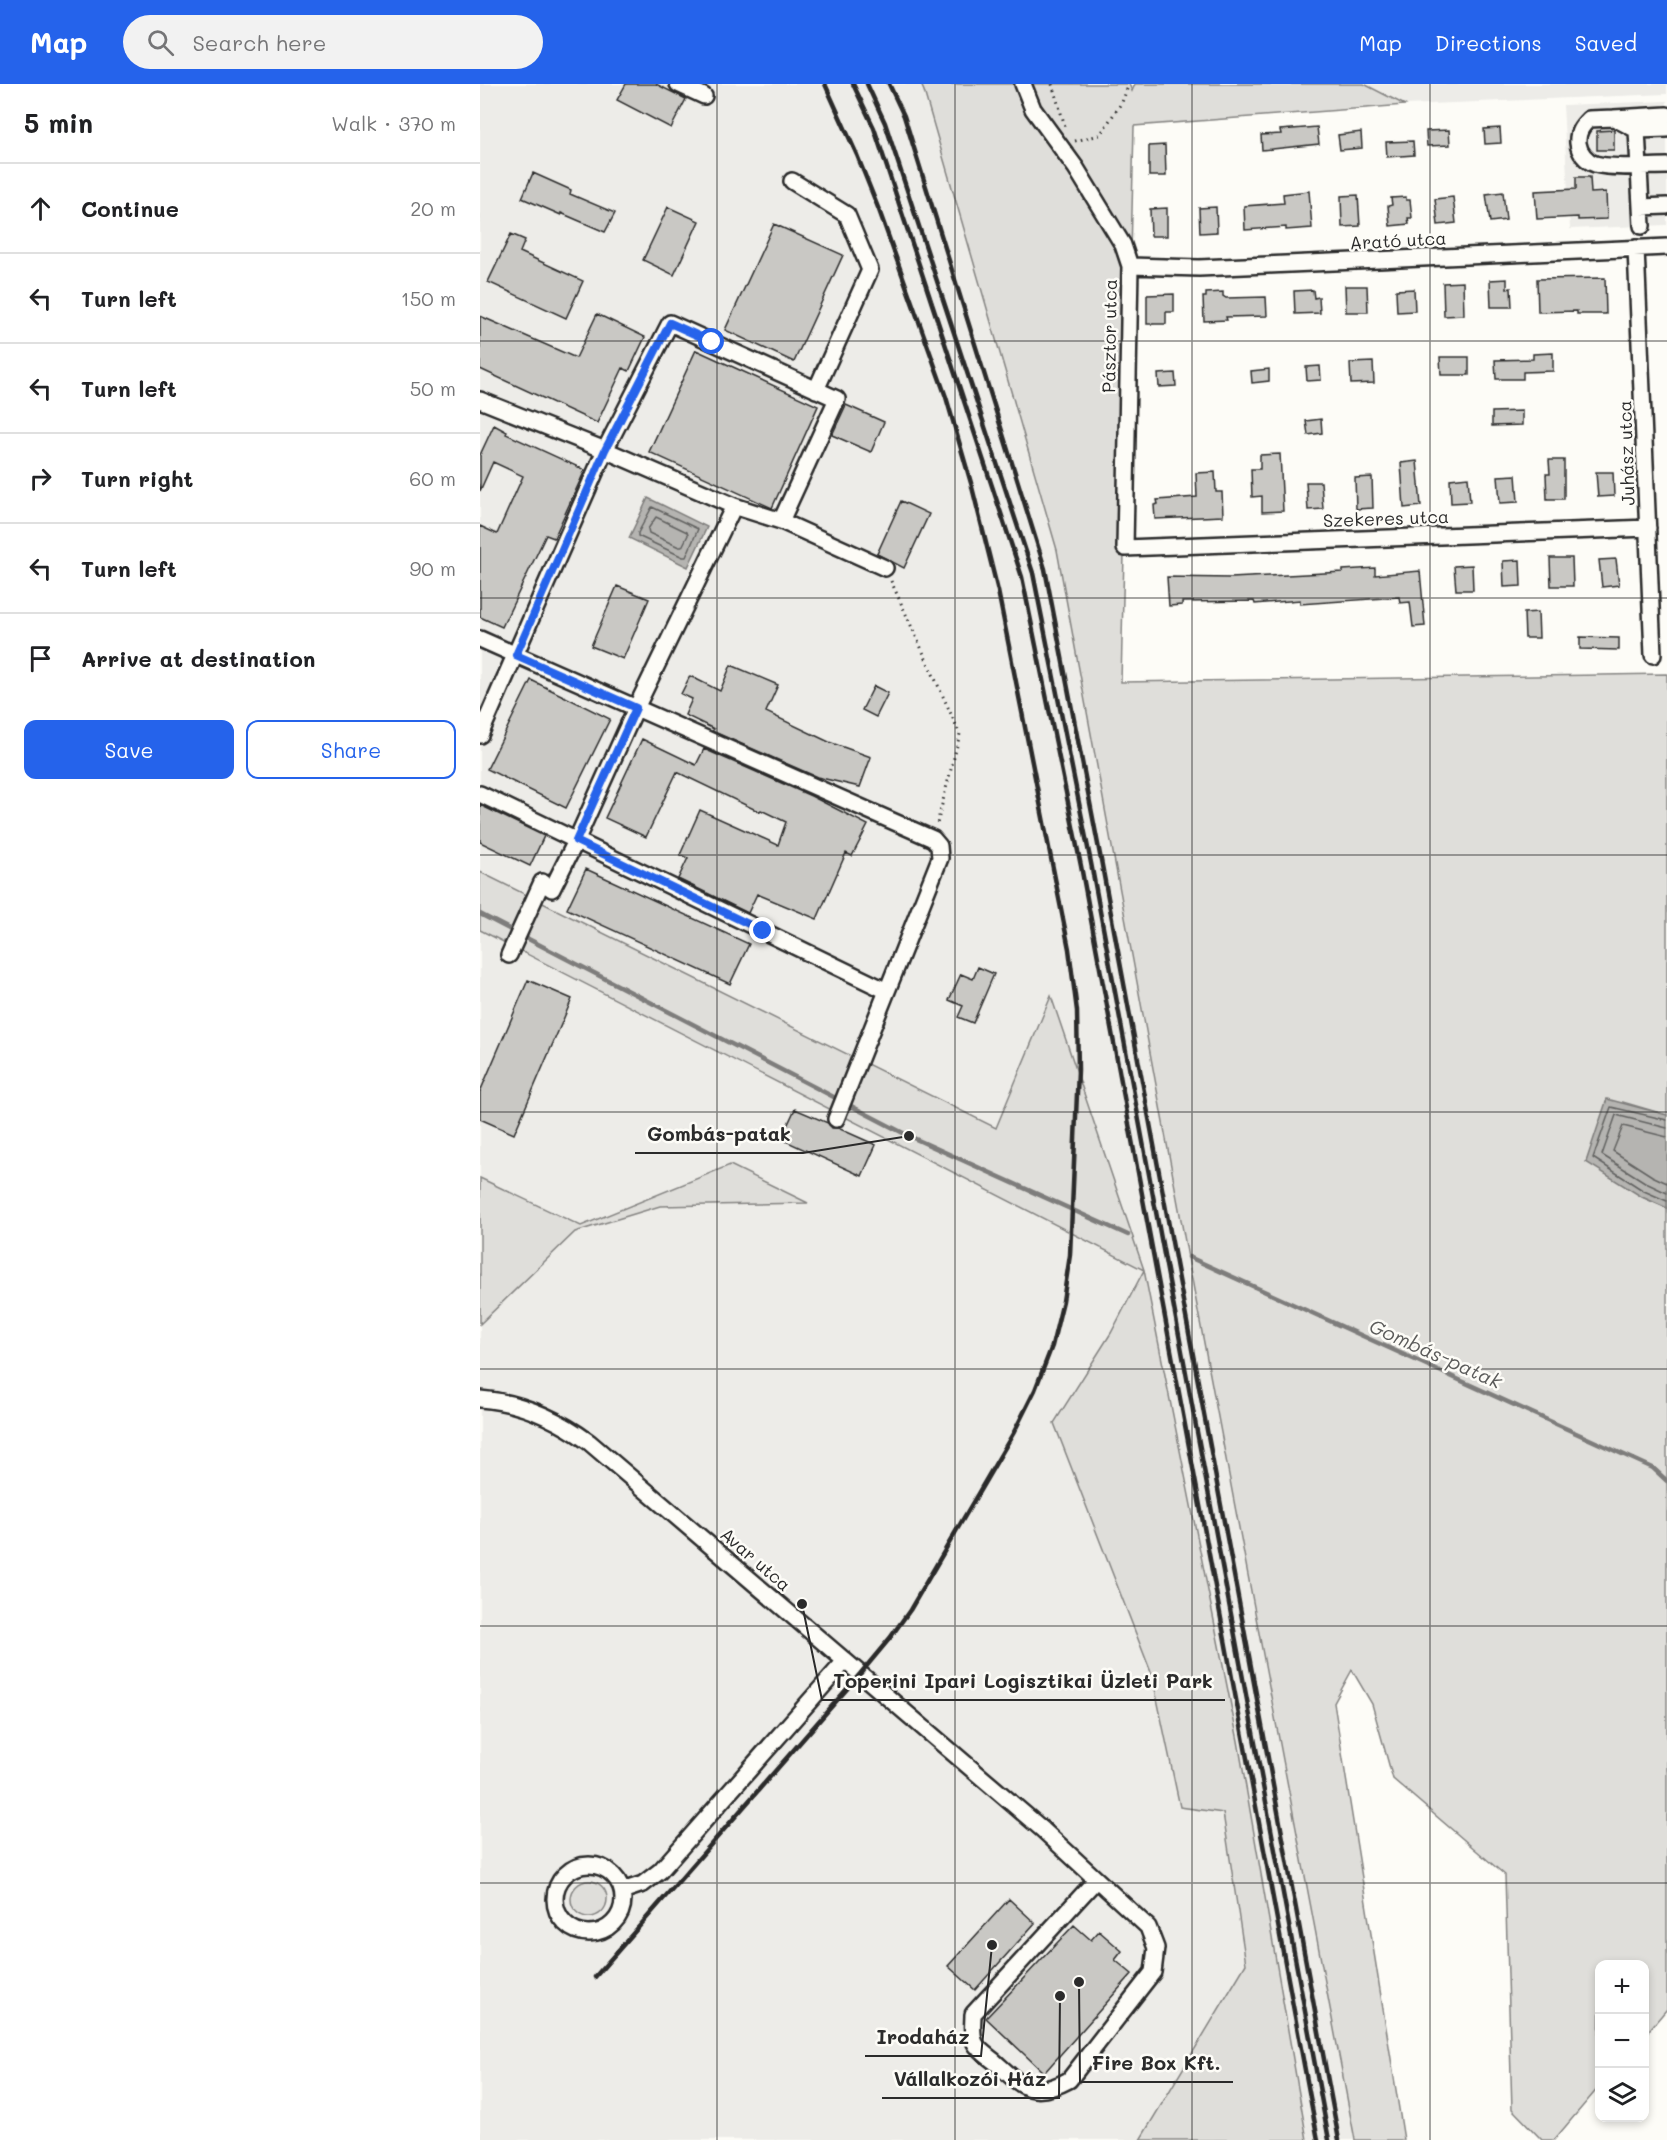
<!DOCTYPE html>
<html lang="en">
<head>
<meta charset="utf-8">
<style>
	:root { --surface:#fff; --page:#f2f2f2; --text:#202124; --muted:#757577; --line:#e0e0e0; --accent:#2563eb }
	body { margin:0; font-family:Mali,sans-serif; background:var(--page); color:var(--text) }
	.controls { position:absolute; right:18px; bottom:18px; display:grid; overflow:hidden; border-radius:12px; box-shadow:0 3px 9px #0003 }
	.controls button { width:54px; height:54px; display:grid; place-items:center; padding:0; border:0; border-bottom:2px solid var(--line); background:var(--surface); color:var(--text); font:30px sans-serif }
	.stop { position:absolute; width:18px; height:18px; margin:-14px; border:4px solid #2563eb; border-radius:50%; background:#fff }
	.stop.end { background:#2563eb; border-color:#fff; box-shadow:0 2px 6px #0008 }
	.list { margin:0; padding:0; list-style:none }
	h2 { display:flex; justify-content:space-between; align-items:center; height:78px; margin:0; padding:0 24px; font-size:26px }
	h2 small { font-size:20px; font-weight:400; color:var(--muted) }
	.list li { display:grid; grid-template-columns:39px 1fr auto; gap:18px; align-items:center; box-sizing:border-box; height:90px; padding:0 24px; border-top:2px solid var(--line) }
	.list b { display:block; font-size:22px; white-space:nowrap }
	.list em { font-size:20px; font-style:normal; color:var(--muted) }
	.actions { display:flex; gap:12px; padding:18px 24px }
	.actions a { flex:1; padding:14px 0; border:2px solid var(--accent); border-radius:12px; text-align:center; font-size:21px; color:var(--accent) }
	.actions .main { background:var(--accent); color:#fff }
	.icon { flex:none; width:33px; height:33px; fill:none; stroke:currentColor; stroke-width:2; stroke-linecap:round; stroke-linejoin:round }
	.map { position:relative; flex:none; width:1187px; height:2056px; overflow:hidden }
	header { display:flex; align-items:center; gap:36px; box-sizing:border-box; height:84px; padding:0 30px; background:var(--accent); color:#fff }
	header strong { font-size:28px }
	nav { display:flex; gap:33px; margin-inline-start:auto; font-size:21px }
	.search { width:420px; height:54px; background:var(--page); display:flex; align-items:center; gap:15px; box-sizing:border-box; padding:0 21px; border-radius:33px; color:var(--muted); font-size:22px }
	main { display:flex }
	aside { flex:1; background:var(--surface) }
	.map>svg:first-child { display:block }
	.built { fill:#edece8 }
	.green { fill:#dfdeda; stroke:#858482; stroke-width:1.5 }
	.water { fill:#b5b4b1; stroke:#7e7d7b; stroke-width:1.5 }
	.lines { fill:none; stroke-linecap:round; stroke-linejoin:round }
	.shore { stroke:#626261; stroke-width:1.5 }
	.stream { stroke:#7e7d7b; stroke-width:4.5 }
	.building { fill:#c9c8c4; stroke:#2b2b2b; stroke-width:1.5 }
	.minor-casing { stroke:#2b2b2b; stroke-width:20 }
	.path { stroke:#2b2b2b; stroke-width:3; stroke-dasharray:1.5 4.5; stroke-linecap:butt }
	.minor { stroke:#fdfcf7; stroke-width:15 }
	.rail { stroke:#2b2b2b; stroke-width:4.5 }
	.route { stroke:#2563eb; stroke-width:8 }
	.grid { fill:none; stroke:#2b2b2b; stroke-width:1.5; stroke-opacity:0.55 }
	.labels { text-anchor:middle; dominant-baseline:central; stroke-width:5; stroke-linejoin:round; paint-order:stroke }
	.street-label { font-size:18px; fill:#2b2b2b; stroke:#fdfcf7 }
	.water-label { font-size:20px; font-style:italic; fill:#5b5b5a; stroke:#fdfcf7 }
	.leader { fill:none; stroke:#2b2b2b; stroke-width:2 }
	.callout-dot { fill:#2b2b2b; stroke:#fdfcf7; stroke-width:2 }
	.callout-label { font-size:20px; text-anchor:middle; font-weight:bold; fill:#2b2b2b; stroke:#fdfcf7; stroke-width:5; stroke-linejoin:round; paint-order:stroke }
</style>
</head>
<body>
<header>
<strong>Map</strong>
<div class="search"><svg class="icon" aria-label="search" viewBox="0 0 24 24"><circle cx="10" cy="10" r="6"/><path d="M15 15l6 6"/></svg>Search here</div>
<nav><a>Map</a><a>Directions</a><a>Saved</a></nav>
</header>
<main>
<aside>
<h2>5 min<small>Walk · 370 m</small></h2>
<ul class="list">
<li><svg class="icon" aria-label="ahead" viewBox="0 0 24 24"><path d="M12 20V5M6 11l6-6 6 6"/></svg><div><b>Continue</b></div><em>20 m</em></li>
<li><svg class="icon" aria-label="left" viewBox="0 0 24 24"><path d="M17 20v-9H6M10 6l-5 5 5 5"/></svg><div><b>Turn left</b></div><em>150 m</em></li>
<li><svg class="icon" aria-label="left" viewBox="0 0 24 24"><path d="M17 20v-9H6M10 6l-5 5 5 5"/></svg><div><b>Turn left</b></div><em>50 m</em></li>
<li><svg class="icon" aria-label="right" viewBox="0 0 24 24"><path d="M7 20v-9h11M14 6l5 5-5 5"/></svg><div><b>Turn right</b></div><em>60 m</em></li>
<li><svg class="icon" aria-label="left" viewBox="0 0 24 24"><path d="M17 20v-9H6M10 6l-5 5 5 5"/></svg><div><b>Turn left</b></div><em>90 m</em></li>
<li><svg class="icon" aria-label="arrive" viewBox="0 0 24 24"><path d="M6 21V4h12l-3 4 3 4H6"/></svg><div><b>Arrive at destination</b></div></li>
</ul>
<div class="actions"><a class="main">Save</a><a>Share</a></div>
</aside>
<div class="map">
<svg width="1187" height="2056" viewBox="0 0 1187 2056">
	<rect width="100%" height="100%" fill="#fdfcf7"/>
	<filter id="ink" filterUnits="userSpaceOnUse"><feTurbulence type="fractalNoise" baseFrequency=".0167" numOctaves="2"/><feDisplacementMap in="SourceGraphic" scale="12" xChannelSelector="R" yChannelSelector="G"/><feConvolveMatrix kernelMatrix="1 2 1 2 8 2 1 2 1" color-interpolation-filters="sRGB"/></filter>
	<g filter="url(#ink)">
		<!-- built -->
		<path class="built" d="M0,0H441L444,7L577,466L714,1206L875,2056H827L758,1657L664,1187L631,1249L574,1339L672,1591L700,1722L743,1729L766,1880L663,2052L660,2056H0V1240L95,1148L180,1122L326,1118L250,1081L101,1142L0,1094V846L492,1099L664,1186L570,913L517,1044L0,788Z
			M884,0H1187V10L925,21Z
			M1187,17V141L1090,145L1083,21Z"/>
		<!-- green -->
		<path class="green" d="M441,0H649L652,7L655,0H884L925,21L654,42L641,598L1187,590V1031L1143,1018L1162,1113L1187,1124V1925L1165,1951L1164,1880H1120L1119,2003L1074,2056H1062L1032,2025L1025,1791L913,1695L892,1620L872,1586L854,1619L924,2056H875L714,1206L577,466L444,7Z
			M0,788L516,1044L571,912L664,1186L758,1657L827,2056H660L766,1880L743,1729L700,1723L672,1591L574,1339L631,1249L664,1186L0,846Z
			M250,1081L328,1119L180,1122L95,1148L0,1240V1094L101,1142Z
			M91 1815a18 18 0 1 1 36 0a18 18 0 1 1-36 0Z"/>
		<!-- water -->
		<path class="water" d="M168,414L227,443L208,483L149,454Z
			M1127,1015L1187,1031V1124L1162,1113L1106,1078Z"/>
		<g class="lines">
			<!-- shore -->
			<path class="shore" d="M172,423L218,445L206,473H203L158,452V449Z
				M176,433L207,448L208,451L202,463H199L169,449L168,445Z
				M1187,1036L1131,1023L1113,1074L1164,1107L1187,1117
				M1187,1044L1136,1031L1122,1071L1168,1100L1187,1109
				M1187,1053L1143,1042L1133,1067L1172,1092L1187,1099"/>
			<!-- stream -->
			<path class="stream" d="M0,830L429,1052L648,1151
				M709,1173L1173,1384L1187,1397"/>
		</g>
		<!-- building -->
		<path class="building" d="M146,0H176L206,15L191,44L137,16Z
			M837,43L839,60L782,66L781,51L801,50L800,46Z
			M1020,44L1021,59L1005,60L1004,45Z
			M969,46L970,61L947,62L946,47Z
			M1134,46V66H1117V47Z
			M881,48L882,64L860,66L858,51Z
			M933,57L934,71L907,73L906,58Z
			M685,61L686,92H669V62Z
			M53,89L91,106L90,110L135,129L125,148L81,129V131L42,114Z
			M1096,93H1110L1111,109L1126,108L1127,135L1098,136V133L1057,135L1055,107L1096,105Z
			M829,107L832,144L806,146V143L765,146L764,122L804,119L803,110Z
			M1023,108L1026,136L1010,138L1006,110Z
			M878,111L880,142L862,143L861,112Z
			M926,113V116H930L932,134H928L929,140L910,142L908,122L912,121L911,114Z
			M973,113L976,139L958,141L955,115Z
			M188,123L219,137L194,191L163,176Z
			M736,123L737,148L720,149L719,124Z
			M687,124V152H671L670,125Z
			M294,140L363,171L314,278L245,246Z
			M31,150L45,156L40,168L103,197L86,234L8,198Z
			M1125,194L1126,230H1097V227L1058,228L1057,195Z
			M1027,195V205L1031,204L1032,223H1011L1010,196Z
			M983,198L984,231L964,232L963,199Z
			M865,202H887L888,228H866Z
			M934,205L935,227L917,228L916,206Z
			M833,206L834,214L839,213L840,229L815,230L814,207Z
			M743,208V212L746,214L786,213L787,232L746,233L747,236L724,237L723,213H726V209Z
			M694,210V228H686V240H667V211Z
			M117,230L165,253L149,287L143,284L117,339L0,285V232L96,274Z
			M216,266L338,322L292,424L169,368Z
			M1073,269V287L1043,288V295H1016L1015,276L1053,275V270Z
			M960,273H989V291H961Z
			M893,278L894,299L871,300L870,279Z
			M840,282L841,296L827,297L826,283Z
			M789,285V297L772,299L771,287Z
			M695,289L696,302L679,303L678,290Z
			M366,321L404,338L391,368L352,351Z
			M1042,327V341L1012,342V328Z
			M841,335L842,349L828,351L826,337Z
			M14,341L27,348L26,350L105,386L74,454L66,451L22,543L0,533V442L17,450L43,392L13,378L0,407V371Z
			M800,370L803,427L782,428V412L772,413L771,385H780V371Z
			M1069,376H1084V415H1067L1066,390H1070Z
			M937,377L941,422L924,424L921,379Z
			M735,388L736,408H742L743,432L675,435L674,421L678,420L677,416L717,413L716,389Z
			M1116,388H1133L1134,412L1118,413Z
			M1036,391L1038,418L1020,419L1018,392Z
			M892,393L893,424L876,425L875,394Z
			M988,393L990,418L971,419L970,395Z
			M826,398H841L843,425L828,426Z
			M421,417L449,430L424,484L397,470Z
			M1070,474H1092L1093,502H1071Z
			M1136,475L1139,501L1122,503L1119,476Z
			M1040,476L1041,502L1024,503L1023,477Z
			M992,481L993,506H976L974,482Z
			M895,484V491L940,487L945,542L933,543L930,518L920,519L919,513L820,520V516L775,520L774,517L702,518V521L689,522L687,493L751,494L863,488V486Z
			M137,502L169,515L143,575L111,562Z
			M1058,528L1059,554H1045L1044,529Z
			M1100,553L1139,554V566L1100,565Z
			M251,581L298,601L286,628L349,658L391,673L380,703L337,693L232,647L234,645L205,631L212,615L201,610L210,592L240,607Z
			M51,596L130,635L86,724L7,685Z
			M394,602L408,609L396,633L382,626Z
			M162,655L216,681L224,665L331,712L388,741L372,772L366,769L337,835L277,810L268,829L198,795L208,774L200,771L220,726L298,761L306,738L281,726L280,728L197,688L166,753L125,734Z
			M0,721L64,752L50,782L0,758Z
			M106,785L269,860L250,900L87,825Z
			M498,883L514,890L493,939L478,933L483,922L469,916L481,890L493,895Z
			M48,896L92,915L34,1050L0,1035V1008Z
			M315,1025L348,1039L352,1044H358L396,1061L382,1092L301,1055Z
			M529,1815L555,1839L495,1906L468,1882Z
			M594,1841L611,1856L619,1847L642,1867L635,1876L652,1890L564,1989L506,1934Z"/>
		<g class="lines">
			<!-- minor casing -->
			<g class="minor-casing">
				<path id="minor" d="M198,0L224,12
					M543,0L553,25L596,84L643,161L650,182L645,464L1168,444
					M1134,34L1187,31
					M1157,46L1134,34L1109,35C1102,42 1097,48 1098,59C1099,68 1106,77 1115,80C1132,85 1169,82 1187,82
					M312,97L367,131L390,186L336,306
					M1161,123L1187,122
					M1162,142L1157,46L1187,45
					M1156,164L1173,571
					M650,182L719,184L1187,163
					M0,316L125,366L254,422L301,437L405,484
					M0,555L453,755L459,762L460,774L356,1035
					M0,651L125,366L190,239L357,315L301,437
					M0,710L407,907
					M29,871L62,798L72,805L96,757L156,624L254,422
					M0,1315C41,1318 76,1334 109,1358L562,1745L668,1843L676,1864L673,1888L589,1996C552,2016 542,2002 515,1978C509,1973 498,1966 495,1959C491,1950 493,1940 493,1930L616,1796
					M75 1815a34 34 0 1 1 68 0a34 34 0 1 1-68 0Z
					M142,1807L163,1800L180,1787L365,1577"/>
			</g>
			<!-- path -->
			<path class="path" d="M572,0L585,42
				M595,57L620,51L642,18L649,0
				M411,497L480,650L457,740"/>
			<!-- minor -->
			<use href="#minor" class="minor"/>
			<!-- rail -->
			<path class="rail" d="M373,0L394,44L542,493L601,782L838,2056
				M387,0L405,39L553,489L611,779L849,2056
				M409,0L424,32L565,485L621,776L859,2056
				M115,1893L380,1590L410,1554L430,1526L534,1348L555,1306L572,1262L583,1217L590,1171L598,986L597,927L589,865L518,507L491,399L466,313L399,126L377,71L345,0"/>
		</g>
	</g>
	<g class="lines" filter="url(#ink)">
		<!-- route -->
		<path class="route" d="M232,258L190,239L125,366L36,571L156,624L96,757L283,847"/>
	</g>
	<!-- grid -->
	<path class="grid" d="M237,0V2056M475,0V2056M712,0V2056M950,0V2056M0,257H1187M0,514H1187M0,771H1187M0,1028H1187M0,1285H1187M0,1542H1187M0,1799H1187"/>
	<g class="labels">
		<!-- street labels -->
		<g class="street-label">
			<text transform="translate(918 156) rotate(-3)">Arató utca</text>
			<text transform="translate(629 252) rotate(-89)">Pásztor utca</text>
			<text transform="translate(1146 369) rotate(-92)">Juhász utca</text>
			<text transform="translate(906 434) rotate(-2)">Szekeres utca</text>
			<text transform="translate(276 1475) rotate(41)">Avar utca</text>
		</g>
		<!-- water labels -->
		<g class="water-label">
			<text transform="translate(956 1269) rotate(24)">Gombás-patak</text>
		</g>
	</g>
	<!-- callouts -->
	<path class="leader" d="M429 1052L323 1069H155M322 1520L342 1616H745M512 1861L501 1972H385M599 1898L600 1998H753M580 1912L579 2014H402"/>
	<g class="callout-dot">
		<circle cx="429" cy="1052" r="6"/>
		<circle cx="322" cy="1520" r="6"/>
		<circle cx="512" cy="1861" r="6"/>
		<circle cx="599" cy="1898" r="6"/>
		<circle cx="580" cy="1912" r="6"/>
	</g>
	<g class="callout-label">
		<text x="239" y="1057">Gombás-patak</text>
		<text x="543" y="1604">Toperini Ipari Logisztikai Üzleti Park</text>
		<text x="443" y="1960">Irodaház</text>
		<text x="676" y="1986">Fire Box Kft.</text>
		<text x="490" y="2002">Vállalkozói Ház</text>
	</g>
</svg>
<div class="controls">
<button>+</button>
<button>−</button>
<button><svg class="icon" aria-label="layers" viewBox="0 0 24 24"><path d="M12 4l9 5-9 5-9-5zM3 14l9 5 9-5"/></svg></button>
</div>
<div class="stop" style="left:232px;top:258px"></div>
<div class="stop end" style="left:283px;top:847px"></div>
</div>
</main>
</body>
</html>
